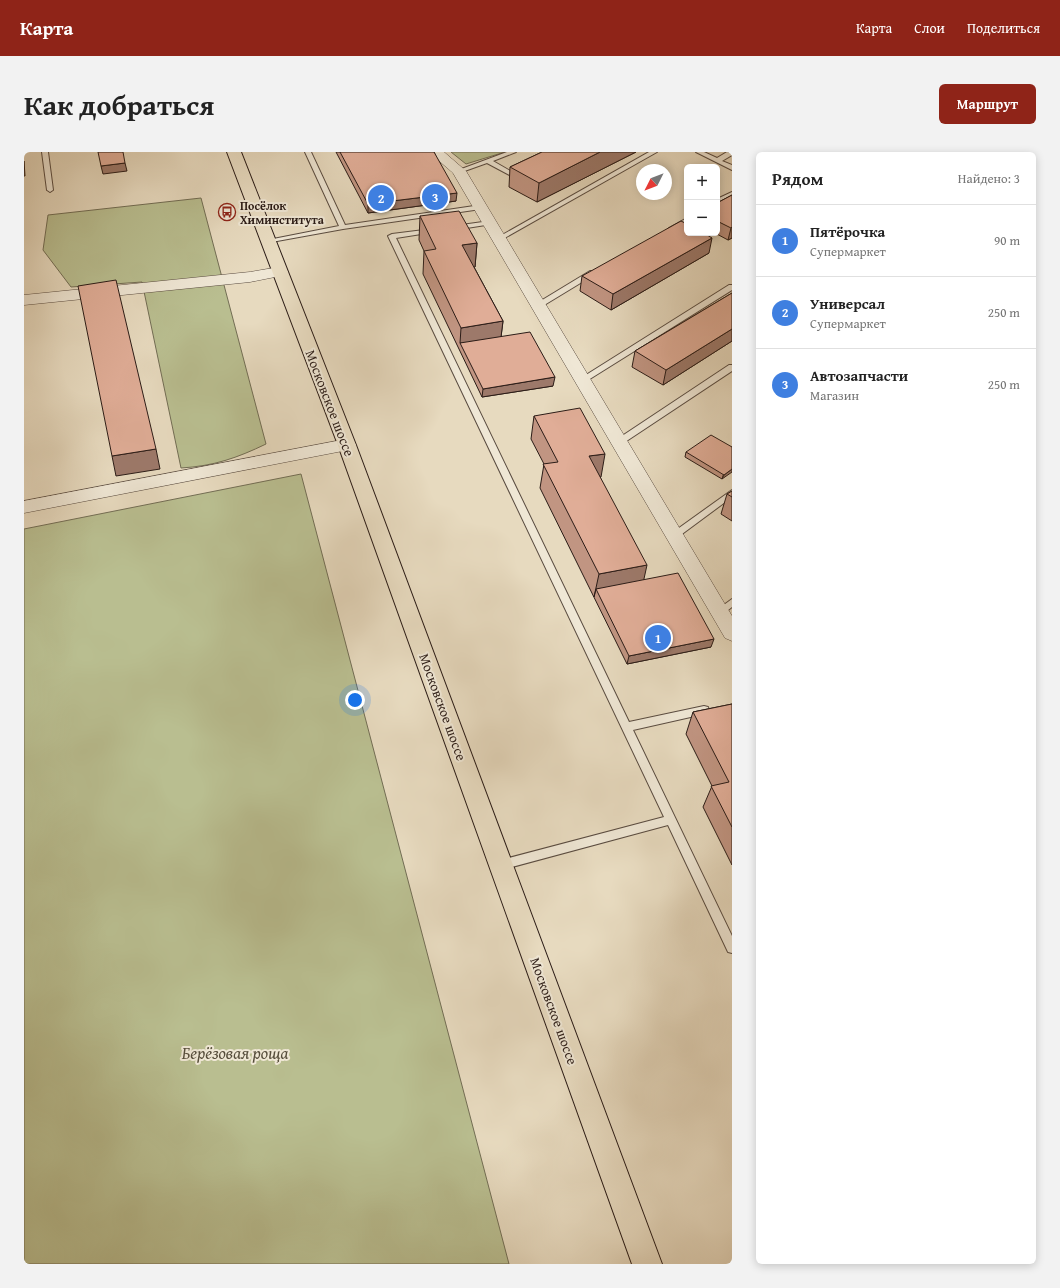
<!DOCTYPE html>
<html lang="ru">
<head>
<meta charset="utf-8">
<style>
	:root { --surface:#fff; --page:#f2f2f2; --text:#222; --muted:#767676; --line:#e0e0e0; --accent:#8f2418 }
	body { margin:0; font-family:"Gentium Book Plus",serif; background:var(--page); color:var(--text) }
	.controls { position:absolute; right:12px; top:12px; display:grid; overflow:hidden; border-radius:6px; box-shadow:0 2px 10px #0003 }
	.controls button { width:36px; height:36px; display:grid; place-items:center; padding:0; border:0; border-bottom:1px solid var(--line); background:var(--surface); color:var(--text); font:20px sans-serif }
	.compass { position:absolute; left:612px; top:12px; width:36px; height:36px; border-radius:50%; background:var(--surface); box-shadow:0 2px 10px #0003; rotate:228deg }
	.you { position:absolute; left:331px; top:548px; width:14px; height:14px; margin:-10px; border:3px solid #fff; border-radius:50%; background:#1a73e8; box-shadow:0 0 0 6px #1a73e833 }
	.badge { display:grid; place-items:center; width:26px; height:26px; border-radius:50%; background:var(--accent); color:#fff; font-size:13px; font-weight:700 }
	.pin { position:absolute; translate:-50% -50%; border:2px solid #fff; box-shadow:0 1px 4px #0006 }
	.list { margin:0; padding:0; list-style:none }
	h2 { display:flex; justify-content:space-between; align-items:center; height:52px; margin:0; padding:0 16px; font-size:17px }
	h2 small { font-size:13px; font-weight:400; color:var(--muted) }
	.list li { display:grid; grid-template-columns:26px 1fr auto; gap:12px; align-items:center; box-sizing:border-box; height:72px; padding:0 16px; border-top:1px solid var(--line) }
	.list b { display:block; font-size:15px; white-space:nowrap }
	.list p { margin:0; font-size:13px; white-space:nowrap; color:var(--muted) }
	.list em { font-size:13px; font-style:normal; color:var(--muted) }
	.map { position:relative; flex:none; width:708px; height:1112px; overflow:hidden; border-radius:6px }
	header { display:flex; align-items:center; gap:24px; box-sizing:border-box; height:56px; padding:0 20px; background:var(--accent); color:#fff }
	header strong { font-size:19px }
	nav { display:flex; gap:22px; margin-inline-start:auto; font-size:14px }
	.intro { display:flex; align-items:center; justify-content:space-between; box-sizing:border-box; height:96px; padding:0 24px }
	h1 { margin:0; font-size:28px }
	.button { padding:10px 18px; border-radius:6px; background:var(--accent); color:#fff; font-size:14px; font-weight:700 }
	main { display:flex; gap:24px; padding:0 24px }
	aside { flex:1; background:var(--surface); border-radius:6px; box-shadow:0 2px 10px #0003 }
	.map>svg:first-child { display:block }
	.green { fill:#b9be90; stroke:#726d54 }
	.lines { fill:none; stroke-linecap:round; stroke-linejoin:round }
	.service-casing { stroke:#5a4c41; stroke-width:2 }
	.minor-casing { stroke:#5a4c41; stroke-width:1 }
	.primary-casing { stroke:#2b1c17; stroke-width:2 }
	.service { fill:#efe7d5; fill-rule:evenodd }
	.minor { fill:#efe7d5; fill-rule:evenodd }
	.primary { fill:#e7dabf; fill-rule:evenodd }
	.wall { fill:#c19582; stroke:#2b1c17 }
	.shaded-wall { fill:#9d796a; stroke:#2b1c17 }
	.building { fill:#e0ad97; stroke:#2b1c17 }
	.labels { text-anchor:middle; dominant-baseline:central; stroke-width:4; stroke-linejoin:round; paint-order:stroke }
	.far-poi-label { font-size:12px; font-weight:bold; fill:#2b1c17; stroke:#efe7d5; text-anchor:start }
	.street-label { font-size:14px; fill:#2b1c17; stroke:#efe7d5 }
	.near-park-label { font-size:17px; font-style:italic; fill:#564d3b; stroke:#efe7d5 }
</style>
</head>
<body>
<header>
<strong>Карта</strong>
<nav><a>Карта</a><a>Слои</a><a>Поделиться</a></nav>
</header>
<div class="intro"><h1>Как добраться</h1><a class="button">Маршрут</a></div>
<main>
<div class="map">
<svg width="708" height="1112" viewBox="0 0 708 1112">
	<rect width="100%" height="100%" fill="#e7dabf"/>
	<filter id="stains"><feTurbulence type="fractalNoise" baseFrequency=".005" numOctaves="4"/><feColorMatrix values="0 0 0 0 .2 0 0 0 0 .09 0 0 0 0 .02 0 0 0 .5 -.17"/></filter>
	<radialGradient id="worn" r=".72"><stop offset=".6" stop-color="#630" stop-opacity="0"/><stop offset="1" stop-color="#630" stop-opacity=".3"/></radialGradient>
	<!-- green -->
	<path class="green" d="M427,0H481L442,12Z
		M177,46L242,292C213,306 190,314 157,316L118,130L47,135L19,98L24,63Z
		M277,322L485,1112H0V377Z"/>
	<g class="lines">
		<!-- service casing -->
		<g class="service-casing">
			<path id="service" d="M18,0H24L29,38L26,40L23,38Z
				M281,0H287L321,73L457,53L460,55L457,57L319,77L242,91L240,90L244,88L315,74Z
				M483,0H492L469,9L495,24V26H491L463,11L435,21L432,19Z
				M625,0H633L477,88H473L471,87Z
				M672,0H680L693,6L703,0H708V3L698,9L708,13V18Z
				M708,40V45L693,52V47Z
				M663,66V71L650,77L645,76Z
				M466,69L469,71L468,72L430,78L427,76L430,74Z
				M408,77L411,79L410,80L372,86L605,570L680,554L684,555L685,558L684,561L680,562L609,578L708,784V801L704,800L644,673L477,718L473,716L472,713L473,710L477,708L640,665L364,84L368,82Z
				M566,119H572L573,121L517,155H511L510,153Z
				M705,133H708V138L561,230H555L554,228Z
				M705,213H708V219L598,292H592L591,290L592,288Z
				M708,338V345L654,385H648L647,383L648,381Z
				M708,447V455L699,462H693L691,460L693,458Z"/>
		</g>
		<!-- minor casing -->
		<g class="minor-casing">
			<path id="minor" d="M405,0H420L442,19L708,464V489L701,486L429,21Z
				M256,115L261,117L264,120L261,123L226,130L0,153V143L226,120Z
				M323,287L329,289L332,293L329,297L0,361V349Z"/>
		</g>
		<!-- primary casing -->
		<g class="primary-casing">
			<path id="primary" d="M203,0H217L332,293L638,1112H608L314,293Z"/>
		</g>
		<!-- service -->
		<use href="#service" class="service"/>
		<!-- minor -->
		<use href="#minor" class="minor"/>
		<!-- primary -->
		<use href="#primary" class="primary"/>
	</g>
	<!-- wall -->
	<path class="wall" d="M312,0H410L432,49L344,61Z
		M518,0H612L513,50L485,35L486,15Z
		M708,43V86L704,88L691,81H693V51Z
		M396,64L453,91L451,115H450L479,169L477,185L529,234L458,245L399,122L400,99L395,88Z
		M685,101L587,158L556,139L558,124Z
		M708,141V189L639,233L608,215L611,199Z
		M510,264L577,325H576L620,428L687,495L603,512L516,336L520,312L507,287Z
		M708,295L698,327L661,305L662,300Z
		M708,339V369L697,362L703,342Z
		M708,552V713L679,655L688,634L662,582L669,560Z"/>
	<!-- shaded-wall -->
	<path class="shaded-wall" d="M576,0H612L513,50L515,31Z
		M0,9L1,24H0Z
		M101,11L103,19L79,22L77,14Z
		M433,41L432,49L344,61V52Z
		M708,75V86L704,88L707,76Z
		M688,86L685,101L587,158L589,142Z
		M453,91L451,115L437,117L438,93Z
		M479,169L476,193L436,191L437,176Z
		M708,177V189L639,233L642,218Z
		M531,225L529,234L458,245L459,237Z
		M132,297L136,317L92,324L88,304Z
		M581,302L577,325L561,328L565,304Z
		M708,317V320L698,327L700,323Z
		M623,413L618,436L572,437L570,445L575,422Z
		M690,487L687,495L603,512L605,504Z"/>
	<!-- building -->
	<path class="building" d="M74,0H99L101,11L77,14Z
		M316,0H410L433,41L344,52Z
		M518,0H576L515,31L486,15Z
		M708,43V75L707,76L693,69V51Z
		M435,59L453,91L438,93L479,169L437,176L400,99L412,97L396,64Z
		M657,69L663,72V81H680L688,86L589,142L558,124Z
		M92,128L132,297L88,304L54,134Z
		M708,141V177L642,218L611,199Z
		M506,180L531,225L459,237L436,191Z
		M556,256L581,302L565,304L623,413L575,422L519,312L534,310L510,264Z
		M687,283L708,295V317L700,323L662,300Z
		M708,339V345L703,342Z
		M654,421L690,487L605,504L572,437Z
		M708,552V675L687,634L705,630L669,560Z"/>
	<!-- icons -->
	<defs>
		<g id="bus-ring" transform="scale(0.9)"><circle r="9.5" fill="#efe7d5" stroke="#8f2418" stroke-width="1.5"/><path d="M-5-6H5V4H4V6H2V4H-2V6H-4V4H-5ZM-3.5-4V0h7V-4ZM-3.5 1.2v1.5H-2V1.2ZM2 1.2v1.5H3.5V1.2Z" fill="#8f2418"/></g>
	</defs>
	<g fill-rule="evenodd">
		<use href="#bus-ring" x="203" y="60"/>
	</g>
	<g class="labels">
		<!-- far-poi labels -->
		<g class="far-poi-label">
			<text x="216" y="53">Посёлок<tspan x="216" dy="14">Химинститута</tspan></text>
		</g>
		<!-- street labels -->
		<g class="street-label">
			<text transform="translate(306 251) rotate(69)">Московское шоссе</text>
			<text transform="translate(419 555) rotate(70)">Московское шоссе</text>
			<text transform="translate(530 859) rotate(70)">Московское шоссе</text>
		</g>
		<!-- near-park labels -->
		<g class="near-park-label">
			<text x="211" y="900">Берёзовая роща</text>
		</g>
	</g>
	<rect width="100%" height="100%" filter="url(#stains)"/>
	<rect width="100%" height="100%" fill="url(#worn)"/>
</svg>
<div class="controls">
<button>+</button>
<button>−</button>
</div>
<svg class="compass" viewBox="-18 -18 36 36"><path d="M0-13l5 13h-10z" fill="#e53935"/><path d="M0 13l5-13h-10z" fill="#767676"/></svg>
<div class="you"></div>
<div class="pin badge" style="left:634px;top:486px;background:#3f7fe0">1</div>
<div class="pin badge" style="left:357px;top:46px;background:#3f7fe0">2</div>
<div class="pin badge" style="left:411px;top:45px;background:#3f7fe0">3</div>
</div>
<aside>
<h2>Рядом<small>Найдено: 3</small></h2>
<ul class="list">
<li><span class="badge" style="background:#3f7fe0">1</span><div><b>Пятёрочка</b><p>Супермаркет</p></div><em>90 m</em></li>
<li><span class="badge" style="background:#3f7fe0">2</span><div><b>Универсал</b><p>Супермаркет</p></div><em>250 m</em></li>
<li><span class="badge" style="background:#3f7fe0">3</span><div><b>Автозапчасти</b><p>Магазин</p></div><em>250 m</em></li>
</ul>
</aside>
</main>
</body>
</html>
